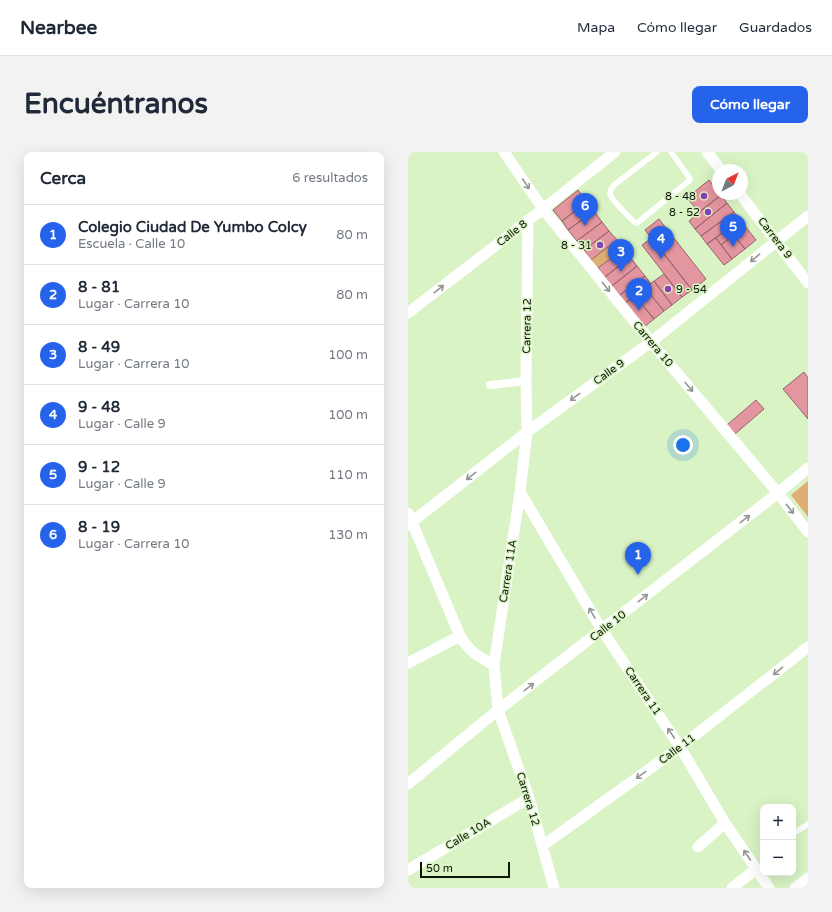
<!DOCTYPE html>
<html lang="es">
<head>
<meta charset="utf-8">
<style>
	:root { --surface:#fff; --page:#f2f2f3; --text:#1f2937; --muted:#747a83; --line:#e0e1e3; --accent:#2563eb }
	body { margin:0; font-family:"Varela Round",sans-serif; background:var(--page); color:var(--text) }
	.controls { position:absolute; right:12px; bottom:12px; display:grid; overflow:hidden; border-radius:8px; box-shadow:0 4px 16px #0002 }
	.controls button { width:36px; height:36px; display:grid; place-items:center; padding:0; border:0; border-bottom:1px solid var(--line); background:var(--surface); color:var(--text); font:20px sans-serif }
	.compass { position:absolute; left:304px; top:12px; width:36px; height:36px; border-radius:50%; background:var(--surface); box-shadow:0 4px 16px #0002; rotate:42deg }
	.scale { position:absolute; left:12px; bottom:10px; width:90px; box-sizing:border-box; padding-left:4px; border:2px solid #0e1606; border-top:0; font-size:11px; line-height:14px; white-space:nowrap; color:#0e1606; -webkit-text-stroke:3px #d9f3c4; paint-order:stroke }
	.you { position:absolute; left:275px; top:293px; width:14px; height:14px; margin:-10px; border:3px solid #fff; border-radius:50%; background:#1a73e8; box-shadow:0 0 0 6px #1a73e833 }
	.badge { display:grid; place-items:center; width:26px; height:26px; border-radius:50%; background:var(--accent); color:#fff; font-size:13px; font-weight:700 }
	.pin { position:absolute; translate:-50% -33px; filter:drop-shadow(0 1px 2px #0008) }
	.pin::after { content:''; position:absolute; top:21px; width:14px; height:12px; background:inherit; clip-path:polygon(0 0,100% 0,50% 100%) }
	.list { margin:0; padding:0; list-style:none }
	h2 { display:flex; justify-content:space-between; align-items:center; height:52px; margin:0; padding:0 16px; font-size:17px }
	h2 small { font-size:13px; font-weight:400; color:var(--muted) }
	.list li { display:grid; grid-template-columns:26px 1fr auto; gap:12px; align-items:center; box-sizing:border-box; height:60px; padding:0 16px; border-top:1px solid var(--line) }
	.list b { display:block; font-size:15px; white-space:nowrap }
	.list p { margin:0; font-size:13px; white-space:nowrap; color:var(--muted) }
	.list em { font-size:13px; font-style:normal; color:var(--muted) }
	.map { position:relative; flex:none; width:400px; height:736px; overflow:hidden; border-radius:8px }
	header { display:flex; align-items:center; gap:24px; box-sizing:border-box; height:56px; padding:0 20px; background:var(--surface); border-bottom:1px solid var(--line) }
	header strong { font-size:19px }
	nav { display:flex; gap:22px; margin-inline-start:auto; font-size:14px }
	.intro { display:flex; align-items:center; justify-content:space-between; box-sizing:border-box; height:96px; padding:0 24px }
	h1 { margin:0; font-size:28px }
	.button { padding:10px 18px; border-radius:8px; background:var(--accent); color:#fff; font-size:14px; font-weight:700 }
	main { display:flex; gap:24px; padding:0 24px }
	aside { flex:1; background:var(--surface); border-radius:8px; box-shadow:0 4px 16px #0002 }
	.map>svg:first-child { display:block }
	.green { fill:#deae73 }
	.building { fill:#e496a0; stroke:#966269 }
	.lines { fill:none; stroke-linecap:round; stroke-linejoin:round }
	.service { stroke:#fff; stroke-width:5.5 }
	.pedestrian { stroke:#fff; stroke-width:8 }
	.minor { stroke:#fff; stroke-width:11 }
	.oneway { stroke:#93968f }
	.poi-dot { fill:#8940b2; stroke:#d9f3c4; stroke-width:1.5 }
	.labels { text-anchor:middle; dominant-baseline:central; stroke-width:3; stroke-linejoin:round; paint-order:stroke }
	.poi-label { font-size:11px; fill:#0e1606; stroke:#d9f3c4; text-anchor:end }
	.street-label { font-size:11px; fill:#0e1606; stroke:#d9f3c4 }
</style>
</head>
<body>
<header>
<strong>Nearbee</strong>
<nav><a>Mapa</a><a>Cómo llegar</a><a>Guardados</a></nav>
</header>
<div class="intro"><h1>Encuéntranos</h1><a class="button">Cómo llegar</a></div>
<main>
<aside>
<h2>Cerca<small>6 resultados</small></h2>
<ul class="list">
<li><span class="badge">1</span><div><b>Colegio Ciudad De Yumbo Colcy</b><p>Escuela · Calle 10</p></div><em>80 m</em></li>
<li><span class="badge">2</span><div><b>8 - 81</b><p>Lugar · Carrera 10</p></div><em>80 m</em></li>
<li><span class="badge">3</span><div><b>8 - 49</b><p>Lugar · Carrera 10</p></div><em>100 m</em></li>
<li><span class="badge">4</span><div><b>9 - 48</b><p>Lugar · Calle 9</p></div><em>100 m</em></li>
<li><span class="badge">5</span><div><b>9 - 12</b><p>Lugar · Calle 9</p></div><em>110 m</em></li>
<li><span class="badge">6</span><div><b>8 - 19</b><p>Lugar · Carrera 10</p></div><em>130 m</em></li>
</ul>
</aside>
<div class="map">
<svg width="400" height="736" viewBox="0 0 400 736">
	<rect width="100%" height="100%" fill="#d9f3c4"/>
	<!-- green -->
	<path class="green" d="M209,88L215,97L190,116L183,108Z
		M400,329V365L383,343Z"/>
	<!-- building -->
	<path class="building" d="M301,28L310,40V42L313,43L291,60L279,46Z
		M170,38L179,50L154,69L145,58Z
		M313,43L319,51L287,77L281,69Z
		M179,50L186,59L160,78L154,69Z
		M319,51L326,60L293,84L287,77Z
		M186,59L194,70L169,89L160,78Z
		M326,60L332,67L299,92L293,84Z
		M251,67L298,127L284,138L237,78Z
		M332,67L337,74L313,93L308,86Z
		M194,70L201,79L176,98L169,89Z
		M337,74L348,88L337,97L326,83Z
		M201,79L209,88L183,108L176,98Z
		M326,83L337,97L324,107L313,93Z
		M244,86L284,138L274,145L234,93Z
		M308,86L324,107L316,113L299,92Z
		M215,97L222,105L197,125L190,116Z
		M222,105L229,114L204,134L197,125Z
		M229,114L237,124L212,143L204,134Z
		M256,122L274,145L264,153L246,129Z
		M237,124L243,132L217,151L212,143Z
		M246,129L264,153L256,159L237,136Z
		M237,136L256,159L246,167L227,144Z
		M227,144L246,167L236,175L217,151Z
		M396,220L400,226V267L375,237Z
		M348,248L356,257L327,282L319,273Z"/>
	<g class="lines">
		<!-- service -->
		<path class="service" d="M249,0L206,33C204,35 202,38 202,42C203,48 221,64 226,70L229,71L282,28L281,25L263,0
			M385,682L400,672"/>
		<!-- pedestrian -->
		<path class="pedestrian" d="M82,233L118,229"/>
		<!-- minor -->
		<path class="minor" d="M96,0L135,57L243,190L370,341L400,380
			M299,0L313,18
			M332,42L400,131
			M120,68L118,229L119,280L112,340L86,513L90,558L121,646L146,736
			M0,161L135,57L207,0
			M112,340L194,478L272,595L317,671L361,736
			M0,361L52,484C63,501 68,503 86,513
			M0,373L119,280L243,190L400,64
			M0,511L52,484
			M0,632L90,558L370,341L400,316
			M134,694L272,595L400,495
			M290,695L317,671
			M0,718L121,646
			M324,736L348,717
			M387,736L400,726"/>
	</g>
	<!-- one-way arrows -->
	<defs><path id="oneway-shaft" d="M-6 0H5M1.5-3L5.5 0L1.5 3" fill="none" stroke-width="1.6" stroke-linecap="round" stroke-linejoin="round"/></defs>
	<g class="oneway">
		<use href="#oneway-shaft" transform="translate(118 32) rotate(56)"/>
		<use href="#oneway-shaft" transform="translate(347 106) rotate(141)"/>
		<use href="#oneway-shaft" transform="translate(198 135) rotate(51)"/>
		<use href="#oneway-shaft" transform="translate(31 137) rotate(-38)"/>
		<use href="#oneway-shaft" transform="translate(281 235) rotate(50)"/>
		<use href="#oneway-shaft" transform="translate(167 245) rotate(144)"/>
		<use href="#oneway-shaft" transform="translate(63 324) rotate(142)"/>
		<use href="#oneway-shaft" transform="translate(382 357) rotate(52)"/>
		<use href="#oneway-shaft" transform="translate(337 367) rotate(-38)"/>
		<use href="#oneway-shaft" transform="translate(235 446) rotate(-38)"/>
		<use href="#oneway-shaft" transform="translate(184 461) rotate(-120)"/>
		<use href="#oneway-shaft" transform="translate(370 519) rotate(141)"/>
		<use href="#oneway-shaft" transform="translate(121 535) rotate(-38)"/>
		<use href="#oneway-shaft" transform="translate(263 581) rotate(-124)"/>
		<use href="#oneway-shaft" transform="translate(233 623) rotate(144)"/>
		<use href="#oneway-shaft" transform="translate(339 703) rotate(-124)"/>
	</g>
	<!-- markers -->
	<g class="poi-dot">
		<circle cx="296" cy="44" r="4"/>
		<circle cx="300" cy="60" r="4"/>
		<circle cx="192" cy="93" r="4"/>
		<circle cx="260" cy="137" r="4"/>
	</g>
	<g class="labels">
		<!-- poi labels -->
		<g class="poi-label">
			<text x="288" y="44">8 - 48</text>
			<text x="292" y="60">8 - 52</text>
			<text x="184" y="93">8 - 31</text>
			<text x="268" y="137" text-anchor="start">9 - 54</text>
		</g>
		<!-- street labels -->
		<g class="street-label">
			<text transform="translate(104 81) rotate(-38)">Calle 8</text>
			<text transform="translate(367 86) rotate(53)">Carrera 9</text>
			<text transform="translate(119 174) rotate(-89)">Carrera 12</text>
			<text transform="translate(245 192) rotate(50)">Carrera 10</text>
			<text transform="translate(201 220) rotate(-36)">Calle 9</text>
			<text transform="translate(100 419) rotate(-81)">Carrera 11A</text>
			<text transform="translate(200 474) rotate(-38)">Calle 10</text>
			<text transform="translate(235 539) rotate(56)">Carrera 11</text>
			<text transform="translate(269 597) rotate(-37)">Calle 11</text>
			<text transform="translate(120 647) rotate(73)">Carrera 12</text>
			<text transform="translate(60 682) rotate(-31)">Calle 10A</text>
		</g>
	</g>
</svg>
<div class="controls">
<button>+</button>
<button>−</button>
</div>
<svg class="compass" viewBox="-18 -18 36 36"><path d="M0-13l5 13h-10z" fill="#e53935"/><path d="M0 13l5-13h-10z" fill="#747a83"/></svg>
<div class="scale">50 m</div>
<div class="you"></div>
<div class="pin badge" style="left:230px;top:423px">1</div>
<div class="pin badge" style="left:231px;top:159px">2</div>
<div class="pin badge" style="left:213px;top:120px">3</div>
<div class="pin badge" style="left:253px;top:107px">4</div>
<div class="pin badge" style="left:325px;top:95px">5</div>
<div class="pin badge" style="left:177px;top:74px">6</div>
</div>
</main>
</body>
</html>
